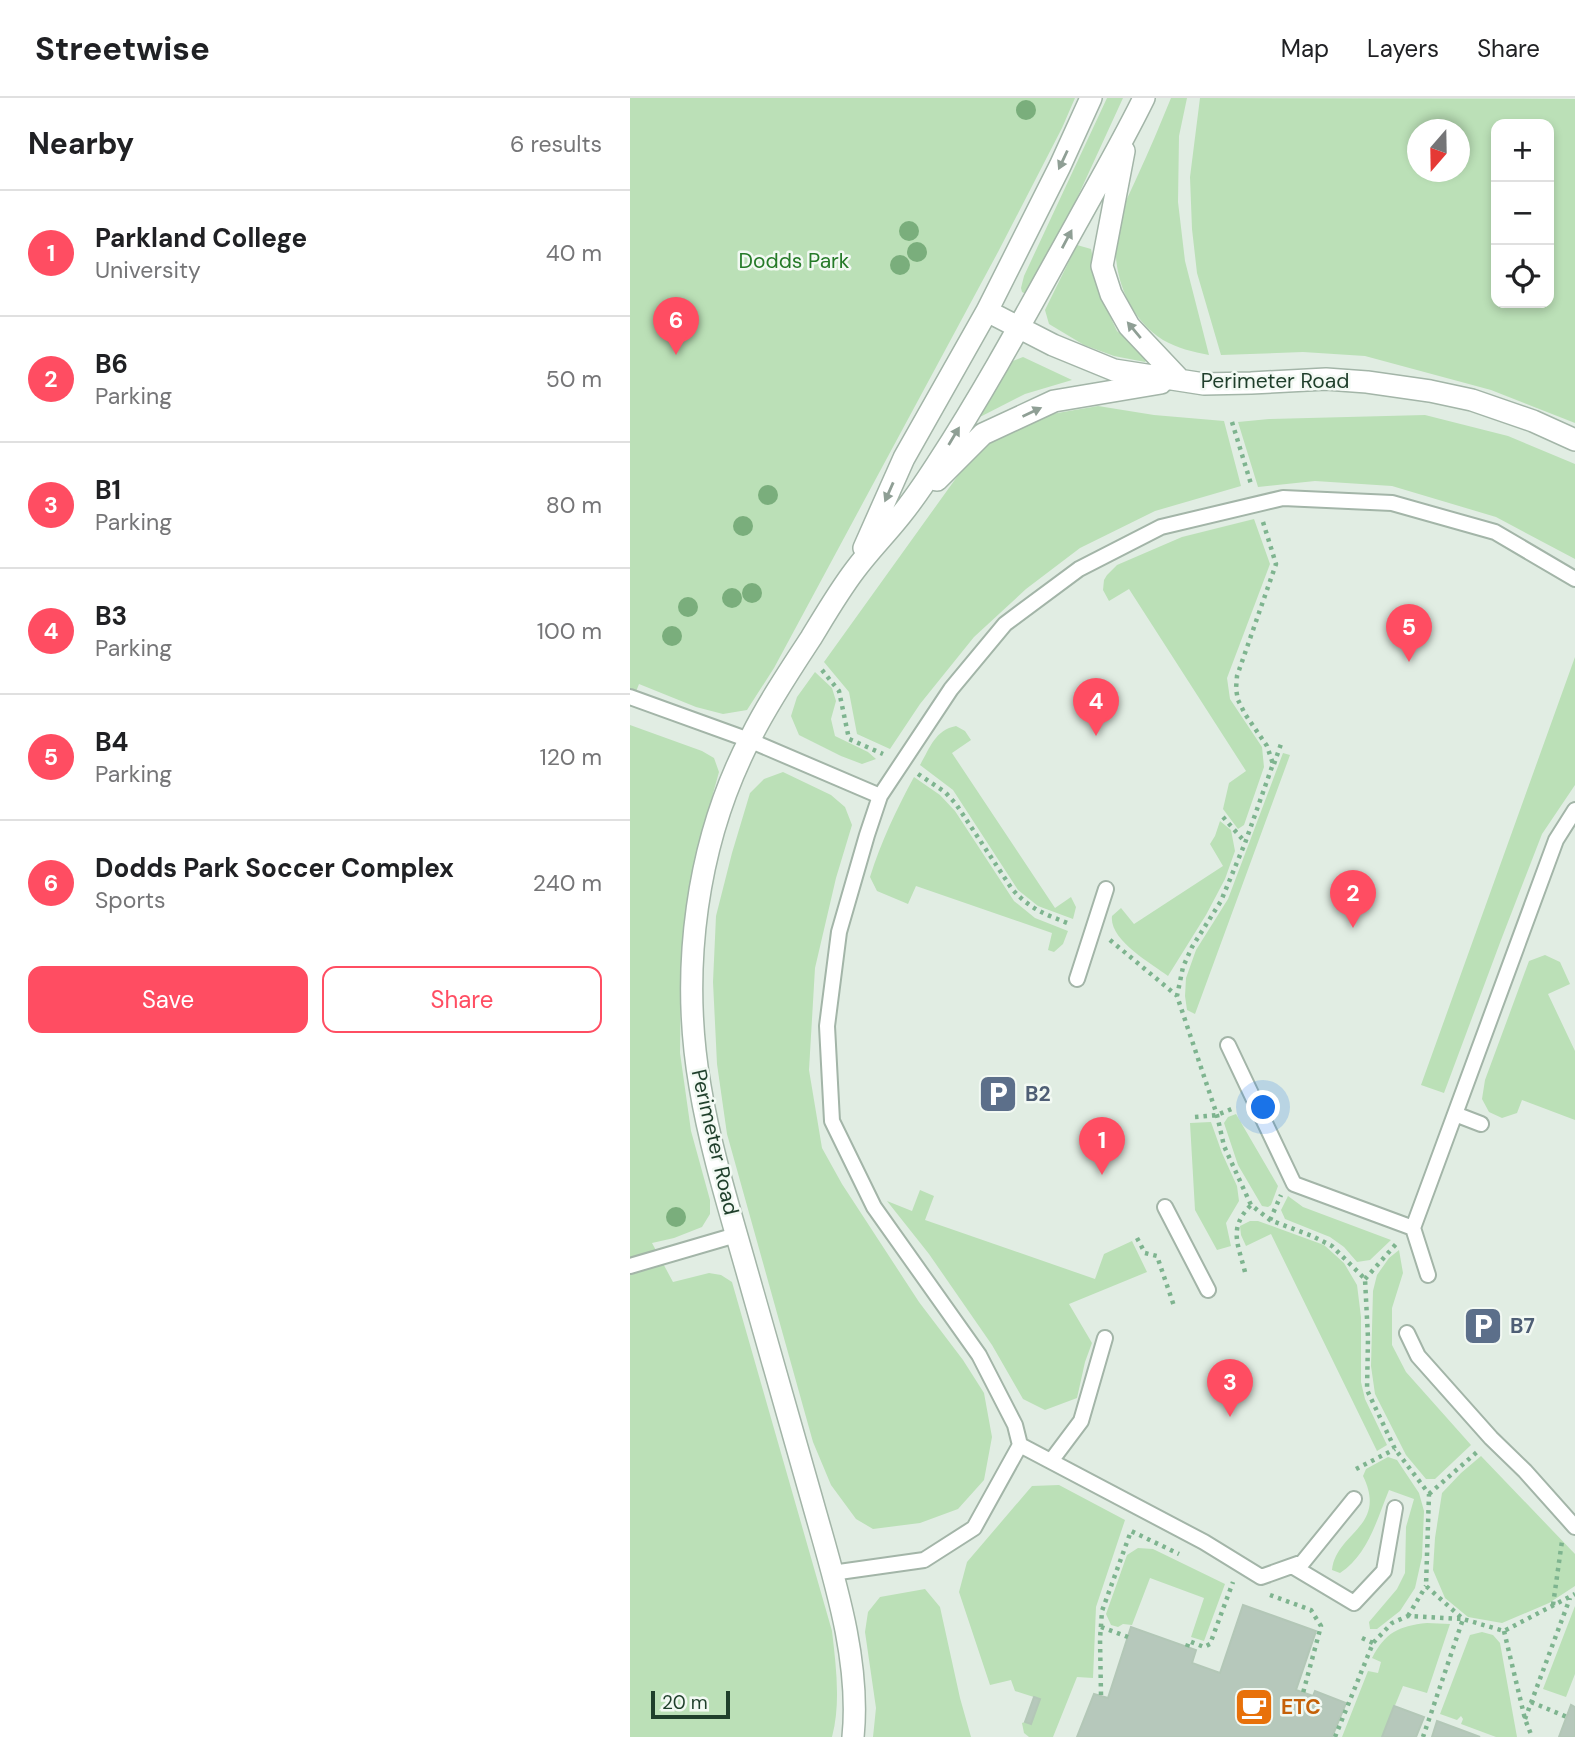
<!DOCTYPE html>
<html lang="en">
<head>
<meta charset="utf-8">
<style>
	:root { --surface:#fff; --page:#f2f2f2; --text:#202124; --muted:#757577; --line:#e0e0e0; --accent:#ff4d62 }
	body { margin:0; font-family:"DM Sans",sans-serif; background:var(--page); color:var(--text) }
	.controls { position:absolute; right:21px; top:21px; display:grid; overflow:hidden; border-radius:14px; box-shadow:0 4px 10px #0003 }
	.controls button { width:63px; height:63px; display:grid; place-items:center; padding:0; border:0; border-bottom:2px solid var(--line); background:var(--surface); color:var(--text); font:35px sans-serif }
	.compass { position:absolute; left:777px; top:21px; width:63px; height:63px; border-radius:50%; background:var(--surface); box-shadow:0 4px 10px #0003; rotate:200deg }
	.scale { position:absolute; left:21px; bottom:18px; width:79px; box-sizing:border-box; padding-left:7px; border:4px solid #1f3f2b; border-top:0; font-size:19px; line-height:24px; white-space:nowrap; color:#1f3f2b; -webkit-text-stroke:5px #f2f9f3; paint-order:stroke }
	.you { position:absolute; left:634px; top:1010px; width:24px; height:24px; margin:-18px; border:5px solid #fff; border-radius:50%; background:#1a73e8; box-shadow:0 0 0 10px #1a73e833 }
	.badge { display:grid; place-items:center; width:46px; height:46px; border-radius:50%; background:var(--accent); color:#fff; font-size:23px; font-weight:700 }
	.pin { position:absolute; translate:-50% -58px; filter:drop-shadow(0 2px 4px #0008) }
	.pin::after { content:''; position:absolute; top:37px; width:24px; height:21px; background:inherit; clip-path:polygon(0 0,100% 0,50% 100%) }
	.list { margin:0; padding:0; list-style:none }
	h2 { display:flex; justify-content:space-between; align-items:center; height:91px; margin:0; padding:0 28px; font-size:30px }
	h2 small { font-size:23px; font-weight:400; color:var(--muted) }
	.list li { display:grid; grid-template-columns:46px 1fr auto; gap:21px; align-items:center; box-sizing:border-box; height:126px; padding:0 28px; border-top:2px solid var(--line) }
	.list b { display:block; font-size:26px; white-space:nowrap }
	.list p { margin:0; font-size:23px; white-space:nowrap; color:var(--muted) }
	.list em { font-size:23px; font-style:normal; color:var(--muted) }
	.actions { display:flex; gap:14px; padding:21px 28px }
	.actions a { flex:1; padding:16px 0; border:2px solid var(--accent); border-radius:14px; text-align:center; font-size:24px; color:var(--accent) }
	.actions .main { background:var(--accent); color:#fff }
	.icon { flex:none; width:38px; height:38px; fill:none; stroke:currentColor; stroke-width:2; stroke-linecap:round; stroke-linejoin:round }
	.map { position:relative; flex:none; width:945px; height:1639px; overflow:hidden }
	header { display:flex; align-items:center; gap:42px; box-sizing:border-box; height:98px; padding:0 35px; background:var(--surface); border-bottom:2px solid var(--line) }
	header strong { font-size:33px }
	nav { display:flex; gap:38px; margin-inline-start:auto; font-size:24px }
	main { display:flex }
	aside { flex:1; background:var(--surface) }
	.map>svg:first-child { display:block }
	.green { fill:#bbe0b7; fill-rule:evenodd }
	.building { fill:#b6c8bb; stroke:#b3c7b7; stroke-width:2 }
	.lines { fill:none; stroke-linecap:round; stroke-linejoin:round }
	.lane-casing { stroke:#a3b5a8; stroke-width:18 }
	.street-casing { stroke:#a3b5a8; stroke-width:24 }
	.path { stroke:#7eb48f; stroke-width:4.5; stroke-dasharray:3.5 5; stroke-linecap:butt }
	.lane { stroke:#fff; stroke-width:14 }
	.street { stroke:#fff; stroke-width:21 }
	.tree { fill:#7aae7c }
	.oneway { fill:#8f9f95 }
	.labels { text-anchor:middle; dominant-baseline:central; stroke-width:5; stroke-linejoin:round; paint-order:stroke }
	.park-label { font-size:21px; fill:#257a28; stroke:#f2f9f3 }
	.street-label { font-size:21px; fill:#1f3f2b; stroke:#f2f9f3 }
	.service-label { font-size:21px; font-weight:bold; fill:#4e5e75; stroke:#f2f9f3; text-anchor:start }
	.food-label { font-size:21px; font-weight:bold; fill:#c56008; stroke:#f2f9f3; text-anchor:start }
</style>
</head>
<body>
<header>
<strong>Streetwise</strong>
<nav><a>Map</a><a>Layers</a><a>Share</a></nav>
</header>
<main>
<aside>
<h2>Nearby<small>6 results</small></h2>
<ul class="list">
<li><span class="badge">1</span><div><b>Parkland College</b><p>University</p></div><em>40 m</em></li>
<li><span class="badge">2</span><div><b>B6</b><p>Parking</p></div><em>50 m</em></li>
<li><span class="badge">3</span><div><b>B1</b><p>Parking</p></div><em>80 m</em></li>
<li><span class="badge">4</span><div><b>B3</b><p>Parking</p></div><em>100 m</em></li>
<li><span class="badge">5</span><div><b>B4</b><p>Parking</p></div><em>120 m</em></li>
<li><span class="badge">6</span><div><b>Dodds Park Soccer Complex</b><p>Sports</p></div><em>240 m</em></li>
</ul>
<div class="actions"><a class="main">Save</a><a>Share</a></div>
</aside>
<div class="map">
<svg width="945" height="1639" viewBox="0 0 945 1639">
	<rect width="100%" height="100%" fill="#e1ede3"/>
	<!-- green -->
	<path class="green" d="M0,0H445L432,30L368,154L144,570L117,612L93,616L66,609L9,586L0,609Z
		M477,0H493L443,109L398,197L392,194L391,190L394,178Z
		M541,0H557L549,38L548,104L555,163L579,257C563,254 547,250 533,242C494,217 479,167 488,124C492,109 501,93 507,79C519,53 530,27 541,0Z
		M570,0L945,1V325L861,292L735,258L673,254L591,257L567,175L562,131L560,79ZM866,26H919V205H866ZM788,32H830V74H788Z
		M447,147L461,151L471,199L487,233L519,259L515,264L484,258L454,247L419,226L415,212Z
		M393,259L442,282L395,296L346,321L380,264Z
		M468,308L524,317L594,323L611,388L525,413L450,450L396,491L344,539L290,606L260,651L227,636L219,594L194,564L329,376L365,339L416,317Z
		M795,317L878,338L945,366V461L866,419L762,388L685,383L628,389L608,324L639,321Z
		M624,421L640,466L597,580L600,601L632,649L634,669L614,727L608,731L593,711L599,685L616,673L499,491L479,503L473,492L474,482L477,477L487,467L552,439Z
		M945,559V687L912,736L871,842L814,995L791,987Z
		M185,574L202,590L206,603L201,621L205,638L238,654L246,661L232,666L211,658L169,637L161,618L167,599Z
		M0,627L72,653L84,660L89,674L66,757L57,801L51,872L50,955L61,1033L80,1102V1116L72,1129L44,1140L22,1145L43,1184L79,1175L91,1177L102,1184L202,1533C206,1568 211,1605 202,1639H0Z
		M326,628L335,633L341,642L322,655L425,810L441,799L446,809L443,821L408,808L388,792L323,692L290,667C300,650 305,632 326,628Z
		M653,655L660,657L565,916L557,912L555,898L556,880L566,852L598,801Z
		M153,674L201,697L215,709L222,727L206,780L185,870L179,972L192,1050L212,1086L289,1204L333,1262L354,1295L362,1339L354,1382L328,1411L290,1425L243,1431L226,1421L201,1387L183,1344L97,1036L87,966L83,884L86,818L102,755L120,695L134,681Z
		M284,679L310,697L325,713L384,803L405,820L438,833L433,846L424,854L418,852L422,835L286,788L278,806L247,793L240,779C251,744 266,712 284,679Z
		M590,723L601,732L605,753L595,781L576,817L538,878C521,865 479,842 482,818L491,810L504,826L593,768L580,746L585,738Z
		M915,857L930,864L940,886L918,896L945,953V1022L892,1002L887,1015L872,1020L859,1014L852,1001L855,982L899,863Z
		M606,1016L648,1088L641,1107L638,1109L632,1108L608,1067L594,1025L598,1019Z
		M581,1024L592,1055L607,1088L609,1103L596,1125L601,1148L587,1152L565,1112L560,1025Z
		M290,1092L304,1098L295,1122L465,1181L474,1156L502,1143L517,1174L439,1206L462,1245L455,1264L447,1300L415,1312L393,1301L362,1247L299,1156L257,1103L282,1113Z
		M658,1098L673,1109L761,1142L740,1162L727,1164L714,1149L700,1139L655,1121L651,1112Z
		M620,1123H628L694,1147L714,1165L727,1187L731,1219V1284L735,1301L757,1347L747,1353L641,1136L616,1148L611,1137L610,1128Z
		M769,1152L773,1175L762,1210V1247L776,1274L841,1347L805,1381H796L776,1357L745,1296L741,1268L743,1193L747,1177L759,1160Z
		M851,1358L945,1456V1488L919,1505L872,1525L838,1519L815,1500L803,1472L805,1440L812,1395L831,1375Z
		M758,1359L767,1362L789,1395L794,1413L792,1459L785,1490L770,1513L747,1531H740L739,1524L767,1491L775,1475L776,1429L784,1401L759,1392C747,1421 738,1457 710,1475L702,1472C706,1434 758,1429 733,1378L736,1371Z
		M429,1387L495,1422L466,1509L463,1580L447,1579L423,1639H399L394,1635L392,1625L395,1624L401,1626L410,1601L385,1593L381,1582L360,1587L329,1494L337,1464L402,1388Z
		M508,1450L523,1451L595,1486L574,1543L561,1539L574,1500L520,1480L502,1527L493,1526L488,1529L481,1527L476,1516L497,1457Z
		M295,1491L310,1509L330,1600L341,1639H243L246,1610L235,1534L238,1514L250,1499Z
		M945,1508V1576L936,1599L913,1591Z
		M797,1525L820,1526L797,1595L773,1588L752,1639H712L738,1573L748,1575L751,1564L742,1560C755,1535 768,1528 797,1525Z
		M852,1534L863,1537L870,1545L887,1639H866L831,1626L833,1621L831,1618L827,1622L810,1616L840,1537Z"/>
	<!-- building -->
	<path class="building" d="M613,1507L686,1533L666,1592L683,1598L685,1593L716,1605L702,1639H447L464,1596L478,1600L501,1529L566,1552L562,1565L590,1575Z
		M404,1599L410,1601L401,1626L395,1624Z
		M941,1607L945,1609V1639H929Z
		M764,1608L794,1619L786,1639H752Z
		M807,1623L850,1639H802Z"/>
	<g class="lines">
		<!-- lane casing -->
		<g class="lane-casing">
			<path id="lane" d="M0,599L119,642L250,698
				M447,881L476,791
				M598,947L664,1086L783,1130L798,1177
				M825,1016L851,1026
				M535,1109L578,1192
				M783,1130L926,742L945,712
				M0,1168L106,1137
				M777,1235L788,1258L861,1340L895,1373L945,1429
				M390,1347L574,1444L631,1479L673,1464L724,1401
				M421,1363L451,1323L475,1240
				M662,1468L724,1505L754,1473L765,1410
				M202,1475L294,1462L344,1430L390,1347L385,1327L349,1257L244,1109L202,1023L197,928L209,834L237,737L250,698L321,591L375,526L449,471L531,429L653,400L762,405L865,434L945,481"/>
		</g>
		<!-- street casing -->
		<g class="street-casing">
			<path id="street" d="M494,53L472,168L481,196L499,228L550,282
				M357,213L423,247L484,272L574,286L621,285L696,281L737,284L800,293L842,302L903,323L945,342
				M307,382L353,336L424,303L531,285
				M234,450L274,360L357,213L430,68L461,0
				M223,1639C231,1561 203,1477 182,1402C160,1325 138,1247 116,1170C99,1110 80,1049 70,988C50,872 66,744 121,639C138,605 160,572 181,540C195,517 209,493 225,472C239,453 256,436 271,417C284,401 296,383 307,366C357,289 401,207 446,126C469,84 493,43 514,0"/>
		</g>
		<!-- path -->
		<path class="path" d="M602,324L621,386
			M633,424L646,466L607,578L606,591L608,602L615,616L637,648L643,666L615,745L591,803L562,849L553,869L547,898L587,1017L594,1048L621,1107L640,1122L682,1138L702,1148L735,1181L738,1240L737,1292L765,1351L799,1396L796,1488L833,1521L874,1533L945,1496
			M192,572L209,593L219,641L253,656
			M644,666L652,643
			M288,676L315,694L326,706L382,791C401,812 415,816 440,826
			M593,719L615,744
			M480,842L546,897
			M565,1019L587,1017L604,1010
			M640,1122L651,1097
			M507,1140L515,1155L527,1158L544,1208
			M615,1174C608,1146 598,1130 621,1107
			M735,1181L767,1145
			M726,1371L765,1351
			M799,1396L847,1354
			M640,1497L681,1512L691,1528L673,1595
			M923,1507L932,1443
			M778,1518L796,1488
			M471,1529L498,1539
			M874,1533L895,1621L902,1639
			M732,1540L743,1545
			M557,1549L559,1543L574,1549L580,1546L603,1484
			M471,1597L470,1541L472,1513L501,1433L549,1456
			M901,1604L937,1619
			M895,1621L940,1500
			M705,1639L743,1545L762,1525L778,1518L833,1521L793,1639"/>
		<!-- lane -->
		<use href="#lane" class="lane"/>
		<!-- street -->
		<use href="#street" class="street"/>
	</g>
	<!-- trees -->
	<g class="tree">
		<circle cx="396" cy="12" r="10"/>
		<circle cx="279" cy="133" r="10"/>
		<circle cx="287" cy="154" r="10"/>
		<circle cx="270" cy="167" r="10"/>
		<circle cx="138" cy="397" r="10"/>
		<circle cx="113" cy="428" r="10"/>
		<circle cx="122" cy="495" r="10"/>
		<circle cx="102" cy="500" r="10"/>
		<circle cx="58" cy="509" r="10"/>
		<circle cx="42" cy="538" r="10"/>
		<circle cx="46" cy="1119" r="10"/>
	</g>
	<!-- one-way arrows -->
	<defs><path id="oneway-solid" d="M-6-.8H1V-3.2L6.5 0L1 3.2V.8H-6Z" transform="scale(1.75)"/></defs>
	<g class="oneway">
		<use href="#oneway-solid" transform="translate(433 62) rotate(115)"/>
		<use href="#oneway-solid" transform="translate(437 141) rotate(-62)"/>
		<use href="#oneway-solid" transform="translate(504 232) rotate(-130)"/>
		<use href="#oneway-solid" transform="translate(402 314) rotate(-25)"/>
		<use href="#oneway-solid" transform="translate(324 338) rotate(-59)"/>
		<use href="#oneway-solid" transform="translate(259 394) rotate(114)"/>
	</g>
	<!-- icons -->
	<defs>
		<g id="parking-square" transform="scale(2.0125)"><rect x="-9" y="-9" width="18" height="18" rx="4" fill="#5c6f8a" stroke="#f2f9f3"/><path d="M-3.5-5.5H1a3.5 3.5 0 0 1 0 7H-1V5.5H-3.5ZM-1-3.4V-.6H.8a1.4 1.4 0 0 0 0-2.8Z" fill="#fff"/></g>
		<g id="cafe-square" transform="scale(2.0125)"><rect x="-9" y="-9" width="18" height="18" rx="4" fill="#e8710a" stroke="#f2f9f3"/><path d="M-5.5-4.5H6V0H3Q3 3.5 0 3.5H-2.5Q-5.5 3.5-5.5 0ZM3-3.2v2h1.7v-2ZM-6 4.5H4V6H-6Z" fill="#fff"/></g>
	</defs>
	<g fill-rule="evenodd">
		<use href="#parking-square" x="368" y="996"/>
		<use href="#parking-square" x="853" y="1228"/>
		<use href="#cafe-square" x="624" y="1609"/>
	</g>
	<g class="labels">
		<!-- park labels -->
		<g class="park-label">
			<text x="164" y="163">Dodds Park</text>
		</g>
		<!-- street labels -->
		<g class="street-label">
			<text x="645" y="283">Perimeter Road</text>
			<text transform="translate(85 1044) rotate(77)">Perimeter Road</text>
		</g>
		<!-- service labels -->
		<g class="service-label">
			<text x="395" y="996">B2</text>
			<text x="880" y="1228">B7</text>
		</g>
		<!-- food labels -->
		<g class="food-label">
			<text x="651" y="1609">ETC</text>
		</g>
	</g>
</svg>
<div class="controls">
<button>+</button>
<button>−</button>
<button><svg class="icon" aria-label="locate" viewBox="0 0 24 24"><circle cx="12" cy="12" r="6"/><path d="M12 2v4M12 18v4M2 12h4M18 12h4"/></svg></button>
</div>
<svg class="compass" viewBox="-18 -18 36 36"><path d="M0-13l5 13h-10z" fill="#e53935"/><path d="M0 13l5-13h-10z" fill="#757577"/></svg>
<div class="scale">20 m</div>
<div class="you"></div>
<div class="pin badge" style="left:472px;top:1077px">1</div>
<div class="pin badge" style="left:723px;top:830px">2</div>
<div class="pin badge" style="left:600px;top:1319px">3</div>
<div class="pin badge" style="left:466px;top:638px">4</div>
<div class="pin badge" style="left:779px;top:564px">5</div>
<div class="pin badge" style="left:46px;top:257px">6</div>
</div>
</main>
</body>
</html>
